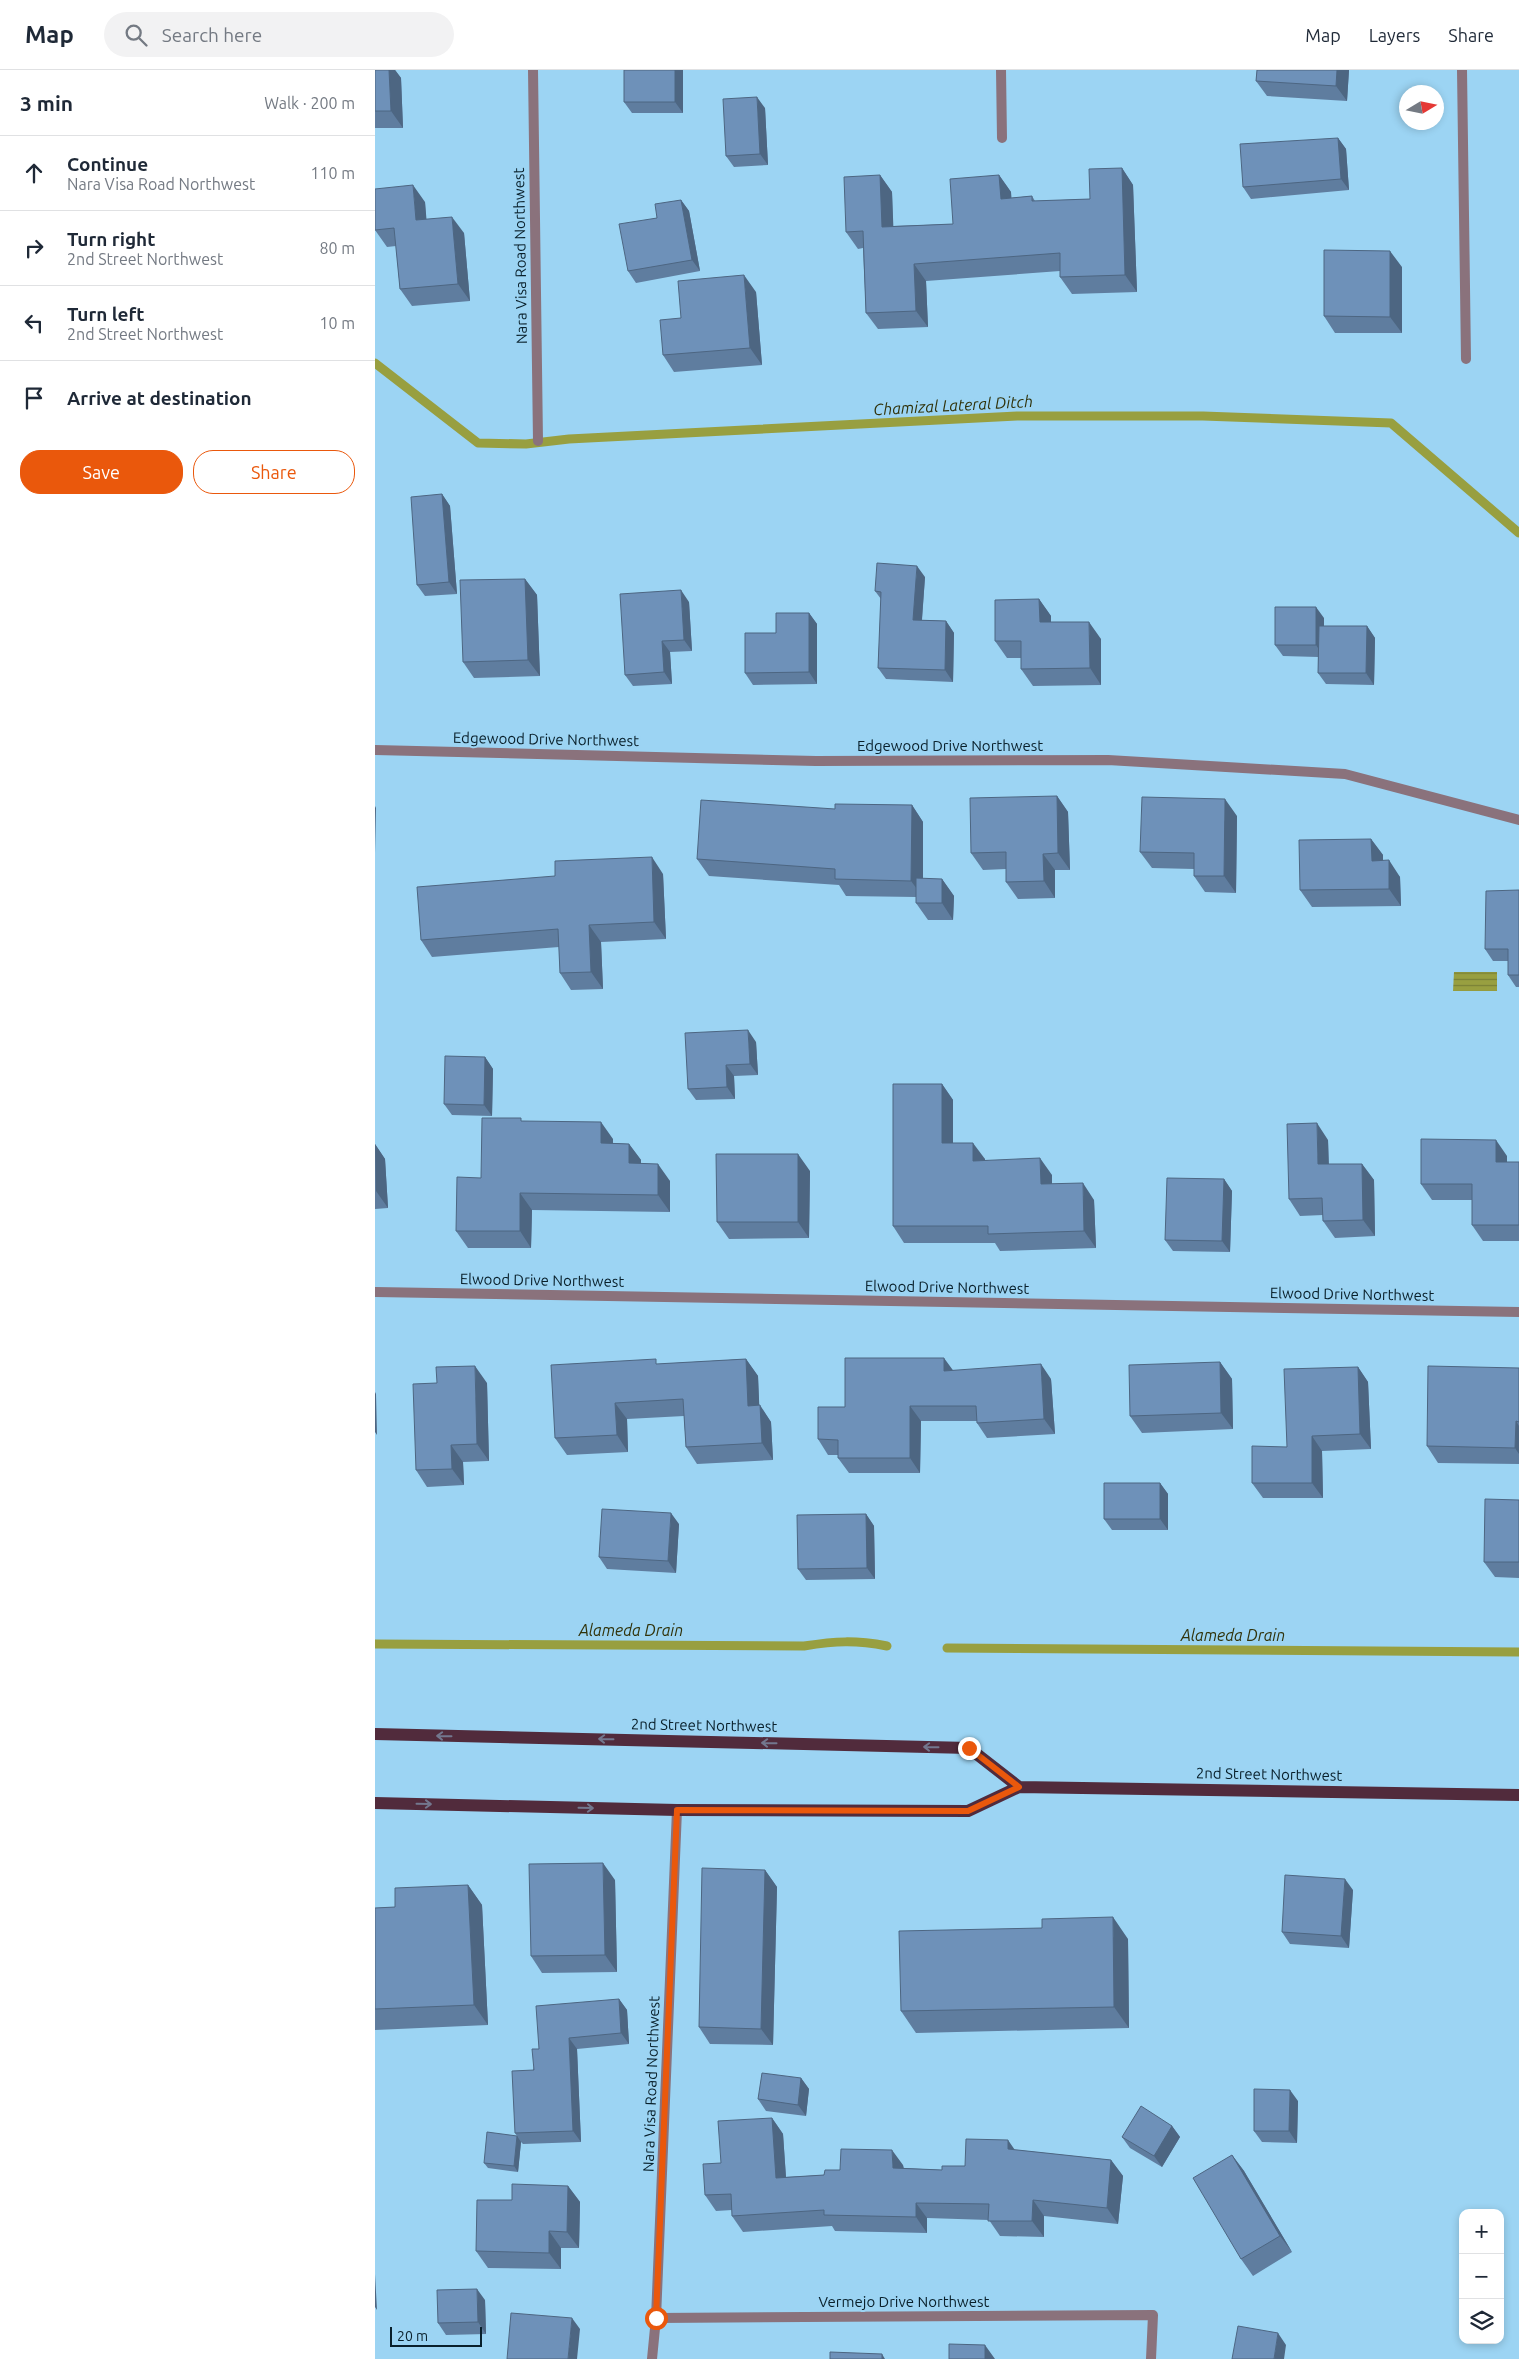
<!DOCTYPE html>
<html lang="en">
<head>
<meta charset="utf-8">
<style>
	:root { --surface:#fff; --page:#f2f2f3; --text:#1f2937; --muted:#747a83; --line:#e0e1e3; --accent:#ea580c }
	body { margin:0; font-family:Ubuntu,sans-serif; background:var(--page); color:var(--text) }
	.controls { position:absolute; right:15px; bottom:15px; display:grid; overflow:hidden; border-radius:10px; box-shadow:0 2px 8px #0003 }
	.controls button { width:45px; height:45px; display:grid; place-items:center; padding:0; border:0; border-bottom:1px solid var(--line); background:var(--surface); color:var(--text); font:25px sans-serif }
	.compass { position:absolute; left:1024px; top:15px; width:45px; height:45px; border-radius:50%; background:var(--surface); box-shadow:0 2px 8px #0003; rotate:80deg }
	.scale { position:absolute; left:15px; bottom:12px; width:92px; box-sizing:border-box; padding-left:5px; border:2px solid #09202b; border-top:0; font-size:14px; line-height:18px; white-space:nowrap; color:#09202b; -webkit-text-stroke:4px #9cd4f3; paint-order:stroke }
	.stop { position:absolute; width:15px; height:15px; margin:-11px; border:4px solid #ea580c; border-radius:50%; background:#fff }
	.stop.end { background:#ea580c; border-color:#fff; box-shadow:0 1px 5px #0008 }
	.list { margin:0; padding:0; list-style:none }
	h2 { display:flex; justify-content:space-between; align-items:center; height:65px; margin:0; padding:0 20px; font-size:21px }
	h2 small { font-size:16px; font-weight:400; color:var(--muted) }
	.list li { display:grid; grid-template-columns:32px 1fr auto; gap:15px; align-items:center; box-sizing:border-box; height:75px; padding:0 20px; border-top:1px solid var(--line) }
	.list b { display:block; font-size:19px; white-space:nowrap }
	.list p { margin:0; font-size:16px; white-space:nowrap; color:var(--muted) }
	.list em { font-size:16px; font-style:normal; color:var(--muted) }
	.actions { display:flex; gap:10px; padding:15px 20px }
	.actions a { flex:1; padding:11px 0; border:1px solid var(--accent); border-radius:20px; text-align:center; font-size:18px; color:var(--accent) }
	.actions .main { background:var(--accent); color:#fff }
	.icon { flex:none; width:28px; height:28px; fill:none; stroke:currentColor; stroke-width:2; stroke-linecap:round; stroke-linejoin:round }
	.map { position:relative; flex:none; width:1144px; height:2289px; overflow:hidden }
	header { display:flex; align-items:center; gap:30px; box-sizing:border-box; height:70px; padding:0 25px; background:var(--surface); border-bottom:1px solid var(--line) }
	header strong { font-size:24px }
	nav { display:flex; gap:28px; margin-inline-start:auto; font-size:18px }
	.search { width:350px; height:45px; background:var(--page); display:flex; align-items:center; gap:12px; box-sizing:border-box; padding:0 18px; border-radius:28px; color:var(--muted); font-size:19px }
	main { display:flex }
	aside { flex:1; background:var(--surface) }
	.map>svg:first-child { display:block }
	.water { fill:url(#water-rules) }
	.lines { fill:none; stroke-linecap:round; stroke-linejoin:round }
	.stream { stroke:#989f40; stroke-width:9 }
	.street { stroke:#8a727c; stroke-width:10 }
	.primary { stroke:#512b3c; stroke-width:12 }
	.wall { fill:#5f7d9f }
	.shaded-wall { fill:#4d6682 }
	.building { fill:#6e91b9; stroke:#4d6682 }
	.oneway { stroke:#73778e }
	.route { stroke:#ea580c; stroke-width:6 }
	.labels { text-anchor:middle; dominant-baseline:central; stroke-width:4; stroke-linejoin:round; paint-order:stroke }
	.street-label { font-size:15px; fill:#09202b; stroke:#9cd4f3 }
	.water-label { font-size:16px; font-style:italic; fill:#31330b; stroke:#9cd4f3 }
</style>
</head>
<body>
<header>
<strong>Map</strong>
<div class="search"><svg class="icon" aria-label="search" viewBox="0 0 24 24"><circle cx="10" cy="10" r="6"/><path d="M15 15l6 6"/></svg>Search here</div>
<nav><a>Map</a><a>Layers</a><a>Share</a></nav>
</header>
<main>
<aside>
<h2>3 min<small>Walk · 200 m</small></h2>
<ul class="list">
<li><svg class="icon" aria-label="ahead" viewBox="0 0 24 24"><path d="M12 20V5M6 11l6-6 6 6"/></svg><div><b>Continue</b><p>Nara Visa Road Northwest</p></div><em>110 m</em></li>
<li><svg class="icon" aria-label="right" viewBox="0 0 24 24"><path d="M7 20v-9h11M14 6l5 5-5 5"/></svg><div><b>Turn right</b><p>2nd Street Northwest</p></div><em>80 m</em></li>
<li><svg class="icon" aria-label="left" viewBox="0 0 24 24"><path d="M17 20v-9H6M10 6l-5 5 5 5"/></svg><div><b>Turn left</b><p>2nd Street Northwest</p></div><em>10 m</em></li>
<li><svg class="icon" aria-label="arrive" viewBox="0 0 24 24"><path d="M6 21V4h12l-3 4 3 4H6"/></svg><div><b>Arrive at destination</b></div></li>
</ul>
<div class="actions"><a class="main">Save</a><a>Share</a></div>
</aside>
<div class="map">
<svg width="1144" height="2289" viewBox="0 0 1144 2289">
	<defs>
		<pattern id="water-rules" width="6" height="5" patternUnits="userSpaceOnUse" patternTransform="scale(1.25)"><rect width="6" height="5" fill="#989f40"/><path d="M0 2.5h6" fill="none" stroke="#7a8136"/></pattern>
	</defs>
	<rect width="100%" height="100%" fill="#9cd4f3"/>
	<!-- water -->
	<path class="water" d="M1079,902H1122V921H1078Z"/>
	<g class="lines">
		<!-- stream -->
		<path class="stream" d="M0,293L103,373L151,374L194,369L642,346H828L1016,353L1144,463
			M0,1574L429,1576C461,1571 480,1570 512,1576
			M572,1578L1144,1582"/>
		<!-- street -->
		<path class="street" d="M158,0L163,371
			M626,0L627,68
			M1087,0L1091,289
			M0,680L441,691L733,690L970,704L1144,750
			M0,1222L1144,1242
			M281,2248L778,2245L776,2289
			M277,2289L281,2248L302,1740"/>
		<!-- primary -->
		<path class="primary" d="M0,1664L594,1678L644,1717
			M0,1733L302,1740L593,1741L644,1717L1144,1725"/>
	</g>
	<!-- wall -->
	<path class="wall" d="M0,0H20L26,8L28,58H0Z
		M308,0V43H257L249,32Z
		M882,0H974L972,31L892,26L881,11Z
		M390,38L393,95L359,97L351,86Z
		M963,68L971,79L974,120L876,129L868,117Z
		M747,98L758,115L762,222L697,224L685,207V201L551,211L553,257L503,259L491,243L488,178L483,179L471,162L505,105L517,122L518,156L578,154L624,105L636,122V128L657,126L660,131L715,129Z
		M306,130L314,141L325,201L261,213L253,201L282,148Z
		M50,132L51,149L89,163L95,231L37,236L25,219L21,176L12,177L0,160Z
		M1027,197V263H960L949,246Z
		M381,222L387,295L299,302L288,285L306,248Z
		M67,424L75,436L82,524L50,526L42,515Z
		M550,507L547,550L571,551L579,563L578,612L511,609L503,598L506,529L500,521Z
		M150,509L162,525L165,606L99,608L88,592Z
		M664,529L676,546V552L726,569V615L658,616L646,599V588H632L620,571Z
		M314,532L317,581L295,582L297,614L258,616L250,605Z
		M434,543L442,554V614L378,615L370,603L401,563Z
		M949,548V556H992L1000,568L999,615L951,614L943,603V587L908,586L900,575Z
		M682,726L693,742L695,800H680V828L643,829L631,812V799L608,800L596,783Z
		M537,735L548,752V809H567L579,826L578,850H553L541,833V827L471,826L464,815L334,806L322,789L460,739Z
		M862,746L861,823L830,822L819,806V799L777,798L765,782Z
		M996,769L1008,785V790L1025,807L1026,836L937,837L925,820Z
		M288,804L291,869L226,872L228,919L196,920L185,903L184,877L57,887L46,870Z
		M1144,820V917H1141L1133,905V891H1118L1110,879Z
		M381,972L383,1005L359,1006L360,1029L321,1030L313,1019Z
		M110,987L118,999L117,1046L77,1045L69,1034Z
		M567,1014L578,1030V1073L610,1089V1090L677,1105V1114L719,1130L721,1178L625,1181L620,1173H529L518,1156Z
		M148,1051L238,1069V1073L254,1074L266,1090V1094L295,1111V1142L157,1140L156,1178H93L81,1161L106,1108Z
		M953,1070L954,1094H987L999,1110L1000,1166L960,1168L948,1151V1145L925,1146L914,1129Z
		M0,1074L10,1089L13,1138L0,1139Z
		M1132,1086V1092H1144V1171H1108L1097,1155V1130H1057L1046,1114Z
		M435,1101L434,1168L354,1169L342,1152Z
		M849,1109L857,1121L855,1182L798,1181L790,1170Z
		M371,1289L383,1306L384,1335L396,1352L398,1390L322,1394L311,1377L309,1346L252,1349L253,1382L192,1385L180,1368L284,1294Z
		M845,1292L857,1309L858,1359L767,1363L755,1346Z
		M983,1297L993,1312L996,1379L947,1381L948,1428H888L877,1413L912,1377Z
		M1144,1298V1394L1063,1393L1052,1376Z
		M578,1300L676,1309L680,1364L612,1368L602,1353V1351H546L545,1403H474L463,1388V1385H453L443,1369L470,1337Z
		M112,1313L114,1391L88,1392L89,1415L52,1417L41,1400Z
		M785,1413L793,1424V1460H737L729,1449Z
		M1144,1430V1508L1120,1507L1109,1492Z
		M491,1444L499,1456L500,1509L431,1510L423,1499Z
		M304,1454L301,1503L232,1499L224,1487Z
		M390,1800L402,1817L398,1975L335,1974L324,1957Z
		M240,1810L242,1902L167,1903L156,1886Z
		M93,1815L107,1835L113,1955L0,1960V1838L20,1837Z
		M978,1820L974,1878L915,1874L907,1862Z
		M667,1858L753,1869L754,1958L541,1963L526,1941Z
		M244,1929L252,1940L254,1974L202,1979L206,2072L148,2074L146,2072L143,2102L113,2098L109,2093L142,2066L140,2063L164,1979Z
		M426,2008L434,2019L431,2046L391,2041L383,2029Z
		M923,2031L922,2073L887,2072L879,2061Z
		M397,2048L408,2064L411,2107L449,2105L465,2100L528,2095L529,2098L567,2100L590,2096L640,2080L736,2090L748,2106L743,2154L669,2146V2167L625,2166L614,2150L552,2148V2163L460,2161L457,2156L368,2162L357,2146V2140L341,2141L330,2125L346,2093Z
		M797,2056L805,2067L787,2097L755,2078L747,2067Z
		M857,2085L869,2101L917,2182L878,2206L866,2189Z
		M193,2116L205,2132L204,2178H186V2199L113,2198L101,2181L137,2130Z
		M110,2230L111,2264L71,2265L63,2253Z"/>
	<!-- shaded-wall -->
	<path class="shaded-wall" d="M14,0H20L26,8L28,58L16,41Z
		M300,0H308V43L300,32Z
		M962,0H974L972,31L961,16Z
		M382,27L390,38L393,95L385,84Z
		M963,68L971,79L974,120L966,109Z
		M747,98L758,115L762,222L750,205Z
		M505,105L517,122L519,173L507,157Z
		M624,105L636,122L638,145L626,129Z
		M38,115L50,132L53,167L41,150Z
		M306,130L314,141L325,201L317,190Z
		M77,147L89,163L95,231L83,214Z
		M1015,181L1027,197V263L1015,247Z
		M539,194L551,211L553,257L541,241Z
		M369,205L381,222L387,295L375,278Z
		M67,424L75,436L82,524L74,512Z
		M542,496L550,507L546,561L538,550Z
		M150,509L162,525L165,606L153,590Z
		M306,520L314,532L317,581L309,570Z
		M664,529L676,546V569L665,552Z
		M941,537L949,548V587L941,575Z
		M434,543L442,554V614L434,602Z
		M571,551L579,563L578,612L570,600Z
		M714,552L726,569V615L715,598Z
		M992,556L1000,568L999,615L991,603Z
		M287,571L295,582L297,614L289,602Z
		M682,726L693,742L695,800L683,783Z
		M850,729L862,746L861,823L849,806Z
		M537,735L548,752V827L536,811Z
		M0,736L1,738L0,783Z
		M996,769L1008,785V807L997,791Z
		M668,784L680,800V828L669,811Z
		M277,787L288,804L291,869L279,852Z
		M1014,790L1025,807L1026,836L1014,819Z
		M567,809L579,826L578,850L567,833Z
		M214,855L226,872L228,919L216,902Z
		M373,960L381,972L383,1005L375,994Z
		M110,987L118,999L117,1046L109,1035Z
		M351,995L359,1006L360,1029L352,1017Z
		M567,1014L578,1030V1089L567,1073Z
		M226,1052L238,1069L237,1090L226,1073Z
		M942,1053L953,1070L954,1111L943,1094Z
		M1121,1070L1132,1086V1108L1121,1092Z
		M598,1073L610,1089L609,1107L598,1091Z
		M0,1074L10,1089L13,1138L1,1121Z
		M254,1074L266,1090V1110L254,1093Z
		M423,1084L435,1101L434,1168L423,1152Z
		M665,1088L677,1105V1131L666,1114Z
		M283,1094L295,1111V1142L283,1125Z
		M987,1094L999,1110L1000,1166L988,1150Z
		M849,1109L857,1121L855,1182L847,1171Z
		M708,1113L719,1130L721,1178L709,1161Z
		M145,1123L157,1140L156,1178L145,1161Z
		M569,1288L580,1303L569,1301Z
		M371,1289L383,1306L385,1352L373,1336Z
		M845,1292L857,1309L858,1359L846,1343Z
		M666,1294L676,1309L680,1364L669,1349Z
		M100,1296L112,1313L114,1391L102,1374Z
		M983,1297L993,1312L996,1379L985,1364Z
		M0,1322L1,1324L2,1365L0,1362Z
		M240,1333L252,1349L253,1382L242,1365Z
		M385,1335L396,1352L398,1390L387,1373Z
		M535,1336L546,1351L545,1403L535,1388Z
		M1141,1351L1144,1356V1384L1140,1378Z
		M937,1366L947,1381L948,1428L937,1413Z
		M76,1375L88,1392L89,1415L77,1399Z
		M785,1413L793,1424V1460L785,1449Z
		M296,1443L304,1454L301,1503L293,1491Z
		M491,1444L499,1456L500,1509L492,1498Z
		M228,1793L240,1810L242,1902L230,1885Z
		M390,1800L402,1817L398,1975L386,1959Z
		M970,1809L978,1820L974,1878L966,1866Z
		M93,1815L107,1835L113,1955L99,1935Z
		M738,1847L753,1869L754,1958L739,1937Z
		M244,1929L252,1940L254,1974L246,1963Z
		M194,1968L202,1979L206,2072L198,2061Z
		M426,2008L434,2019L431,2046L423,2035Z
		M915,2020L923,2031L922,2073L914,2061Z
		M397,2048L408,2064L412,2123L401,2108Z
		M797,2056L805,2067L787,2097L779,2086Z
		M142,2066L146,2072L143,2102L139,2096Z
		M633,2070L644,2086L633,2079Z
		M517,2080L528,2095L529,2114L518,2098Z
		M857,2085L869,2101L917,2182L905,2166Z
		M736,2090L748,2106L743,2154L732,2138Z
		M193,2116L205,2132L204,2178L192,2162Z
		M658,2130L669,2146V2167L657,2151Z
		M541,2133L552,2148V2163L541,2147Z
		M174,2161L186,2178V2199L174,2183Z
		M0,2204L2,2240L0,2237Z
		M102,2219L110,2230L111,2264L103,2252Z
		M197,2248L205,2259L202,2289H193Z
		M903,2263L911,2275L909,2289H899Z
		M610,2275L620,2289H610Z
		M507,2284L510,2289H507Z"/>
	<!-- building -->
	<path class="building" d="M0,0H14L16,41H0Z
		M249,0H300V32H249Z
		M882,0H962L961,16L881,11Z
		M382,27L385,84L351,86L348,29Z
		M963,68L966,109L868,117L865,74Z
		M747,98L750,205L685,207V183L539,194L541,241L491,243L488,161L471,162L469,107L505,105L507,157L578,154L575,109L624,105L626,129L657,126V131L715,129L714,99Z
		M38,115L41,150L77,147L83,214L25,219L19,158L0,160V119Z
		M306,130L317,190L253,201L244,154L282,148L280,134Z
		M949,180L1015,181V247L949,246Z
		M369,205L375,278L288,285L285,250L306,248L303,211Z
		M67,424L74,512L42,515L36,427Z
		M502,493L542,496L538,550L571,551L570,600L503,598L506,522L500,521Z
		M150,509L153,590L88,592L85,510Z
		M306,520L309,570L287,571L289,602L250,605L245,524Z
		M664,529L665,552H714L715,598L646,599V571H620V530Z
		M900,537H941V575H900Z
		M401,543H434V602L370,603V563H401Z
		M944,556H992L991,603H943Z
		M682,726L683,783L668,784L669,811L631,812V782L596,783L595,728Z
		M767,727L850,729L849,806H819V783L765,782Z
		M326,730L460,739V734L537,735L536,811L460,809V799L322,789Z
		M996,769L997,791L1014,790V819L925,820L924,770Z
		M277,787L279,852L214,855L216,902L185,903L183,859L46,870L42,817L180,806V791Z
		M541,808L567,809V833H541Z
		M1144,820V905H1133V879H1110L1111,821Z
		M373,960L375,994L351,995L352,1017L313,1019L310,963Z
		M70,986L110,987L109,1035L69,1034Z
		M518,1014H567V1073H598V1091L665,1088L666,1114L708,1113L709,1161L613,1164V1156H518Z
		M107,1048H146V1051L226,1052V1073L254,1074V1093L283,1094V1125L145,1123V1161H81L82,1107L106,1108Z
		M942,1053L943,1094H987L988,1150L948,1151L947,1128L914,1129L912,1054Z
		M1046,1069L1121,1070V1092H1144V1155H1097V1114H1046Z
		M341,1084H423V1152H342Z
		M792,1108L849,1109L847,1171L790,1170Z
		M470,1288H569V1301L666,1294L669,1349L602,1353L601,1336H535V1388H463V1370L443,1369V1337H470Z
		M281,1289V1294L371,1289L373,1336L385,1335L387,1373L311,1377L308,1329L240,1333L242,1365L180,1368L176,1295Z
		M845,1292L846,1343L755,1346L754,1295Z
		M100,1296L102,1374L76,1375L77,1399L41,1400L38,1314L62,1313L61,1297Z
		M1053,1296L1144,1298V1352L1141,1351L1140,1378L1052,1376Z
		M983,1297L985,1364L937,1366V1413H877V1376L912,1377L909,1299Z
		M729,1413H785V1449H729Z
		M1110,1429L1144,1430V1492H1109Z
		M227,1439L296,1443L293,1491L224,1487Z
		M491,1444L492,1498L423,1499L422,1445Z
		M228,1793L230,1885L156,1886L154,1794Z
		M327,1798L390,1800L386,1959L324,1957Z
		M910,1805L970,1809L966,1866L907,1862Z
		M93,1815L99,1935L0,1939V1838L20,1837V1818Z
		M738,1847L739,1937L526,1941L524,1861L667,1858V1849Z
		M244,1929L246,1963L194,1968L198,2061L140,2063L137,2001L159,2000L157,1979H164L161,1936Z
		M387,2003L426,2008L423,2035L383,2029Z
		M879,2019L915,2020L914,2061H879Z
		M766,2036L797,2056L779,2086L747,2067Z
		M397,2048L401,2108L449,2105L450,2100H465L466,2079L517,2080L518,2098L567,2100V2096H590L591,2069L633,2070V2079L736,2090L732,2138L658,2130L657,2151H613L614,2134L541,2133V2147L449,2145V2140L357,2146L356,2124L330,2125L328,2094L346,2093L343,2051Z
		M112,2062L142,2066L139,2096L109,2093Z
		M857,2085L905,2166L866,2189L818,2108Z
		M137,2114L193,2116L192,2162L174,2161V2183L101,2181L102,2130H137Z
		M102,2219L103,2252L63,2253L62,2220Z
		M136,2243L197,2248L193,2289H132Z
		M863,2256L903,2263L899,2289H857Z
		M574,2274L610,2275V2289H574Z
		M455,2282L507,2284V2289H455Z"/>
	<!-- one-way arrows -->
	<defs><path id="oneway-shaft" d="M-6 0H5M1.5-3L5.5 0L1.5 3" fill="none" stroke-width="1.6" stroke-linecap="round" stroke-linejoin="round" transform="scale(1.25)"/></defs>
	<g class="oneway">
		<use href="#oneway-shaft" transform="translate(69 1666) rotate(-179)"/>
		<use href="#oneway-shaft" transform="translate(231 1669) rotate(-179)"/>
		<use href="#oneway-shaft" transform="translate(394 1673) rotate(-179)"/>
		<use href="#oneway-shaft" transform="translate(556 1677) rotate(-179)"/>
		<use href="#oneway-shaft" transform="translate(49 1734) rotate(1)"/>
		<use href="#oneway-shaft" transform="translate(211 1738) rotate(1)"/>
	</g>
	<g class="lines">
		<!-- route -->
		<path class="route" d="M281,2248L302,1740L593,1741L644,1717L594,1678"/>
	</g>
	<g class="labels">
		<!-- street labels -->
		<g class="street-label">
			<text transform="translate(145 186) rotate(-91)">Nara Visa Road Northwest</text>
			<text transform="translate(171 669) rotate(1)">Edgewood Drive Northwest</text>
			<text x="575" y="675">Edgewood Drive Northwest</text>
			<text transform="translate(167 1210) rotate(1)">Elwood Drive Northwest</text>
			<text transform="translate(572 1217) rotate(1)">Elwood Drive Northwest</text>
			<text transform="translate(977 1224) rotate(1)">Elwood Drive Northwest</text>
			<text transform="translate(329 1655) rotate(1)">2nd Street Northwest</text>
			<text transform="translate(894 1704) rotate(1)">2nd Street Northwest</text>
			<text transform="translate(276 2014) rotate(-88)">Nara Visa Road Northwest</text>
			<text x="529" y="2231">Vermejo Drive Northwest</text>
		</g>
		<!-- water labels -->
		<g class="water-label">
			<text transform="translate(578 335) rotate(-3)">Chamizal Lateral Ditch</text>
			<text x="256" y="1560">Alameda Drain</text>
			<text x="858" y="1565">Alameda Drain</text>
		</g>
	</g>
</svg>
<div class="controls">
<button>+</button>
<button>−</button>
<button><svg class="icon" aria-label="layers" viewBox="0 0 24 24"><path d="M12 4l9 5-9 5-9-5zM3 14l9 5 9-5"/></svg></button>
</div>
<svg class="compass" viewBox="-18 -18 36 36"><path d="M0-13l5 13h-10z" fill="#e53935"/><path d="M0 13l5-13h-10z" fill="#747a83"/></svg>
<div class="scale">20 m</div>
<div class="stop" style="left:281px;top:2248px"></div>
<div class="stop end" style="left:594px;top:1678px"></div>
</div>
</main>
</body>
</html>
